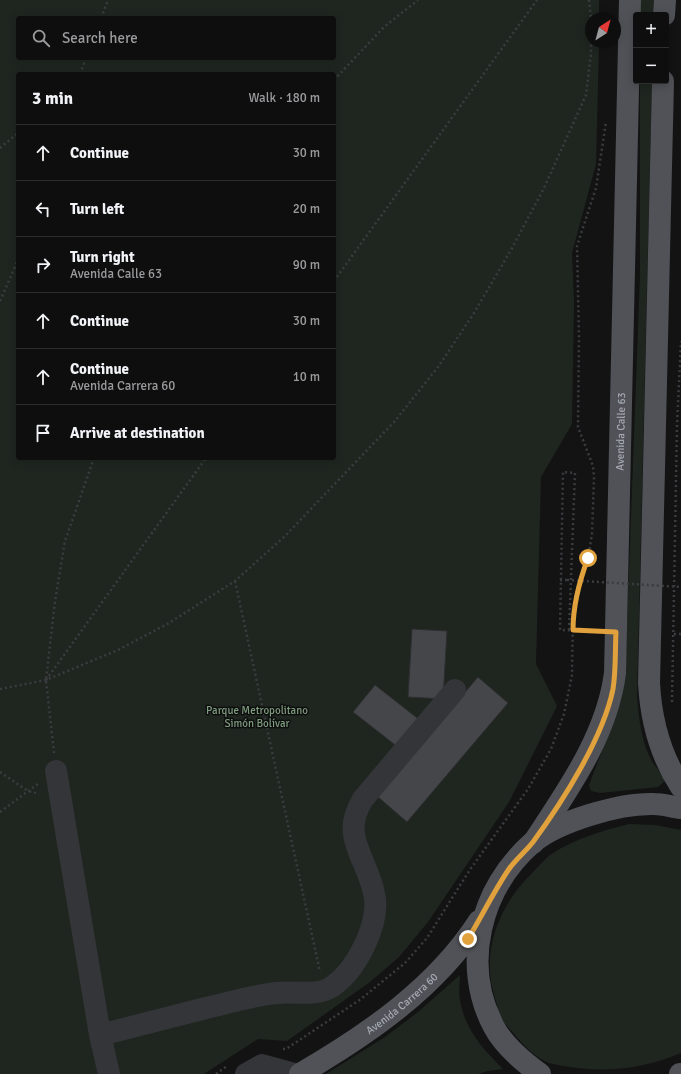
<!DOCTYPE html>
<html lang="en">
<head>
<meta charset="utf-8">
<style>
	:root { --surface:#0e0e0f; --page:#1c1c1d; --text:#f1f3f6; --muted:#9b9c9e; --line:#2e2e2f }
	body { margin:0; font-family:Signika,sans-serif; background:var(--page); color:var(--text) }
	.controls { position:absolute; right:12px; top:12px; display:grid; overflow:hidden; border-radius:4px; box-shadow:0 2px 10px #0003 }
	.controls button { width:36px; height:36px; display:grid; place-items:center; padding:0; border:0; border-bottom:1px solid var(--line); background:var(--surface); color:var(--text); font:20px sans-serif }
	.compass { position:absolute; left:585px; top:12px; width:36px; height:36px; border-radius:50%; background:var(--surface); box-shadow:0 2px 10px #0003; rotate:36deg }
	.stop { position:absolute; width:12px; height:12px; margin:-9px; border:3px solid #e1a23d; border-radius:50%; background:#fff }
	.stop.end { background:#e1a23d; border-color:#fff; box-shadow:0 1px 4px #0008 }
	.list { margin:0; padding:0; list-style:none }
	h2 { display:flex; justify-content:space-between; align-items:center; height:52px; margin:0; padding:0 16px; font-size:17px }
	h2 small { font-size:13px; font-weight:400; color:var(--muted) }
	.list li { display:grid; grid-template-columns:26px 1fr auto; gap:12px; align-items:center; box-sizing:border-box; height:56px; padding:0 16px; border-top:1px solid var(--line) }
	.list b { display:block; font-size:15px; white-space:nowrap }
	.list p { margin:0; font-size:13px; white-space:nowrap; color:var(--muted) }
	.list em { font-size:13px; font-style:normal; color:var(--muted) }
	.icon { flex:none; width:22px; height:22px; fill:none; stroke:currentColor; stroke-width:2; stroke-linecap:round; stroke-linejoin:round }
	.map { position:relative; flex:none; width:681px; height:1074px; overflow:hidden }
	.search { position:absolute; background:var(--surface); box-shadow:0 2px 10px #0003; left:16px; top:16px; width:320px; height:44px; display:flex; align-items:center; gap:10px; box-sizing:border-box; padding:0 14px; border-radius:4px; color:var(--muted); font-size:15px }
	.panel { position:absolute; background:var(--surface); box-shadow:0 2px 10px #0003; left:16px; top:72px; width:320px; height:388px; border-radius:4px }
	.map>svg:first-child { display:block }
	.green { fill:#1f2620; fill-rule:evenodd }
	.building { fill:#444649; stroke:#2d2d30 }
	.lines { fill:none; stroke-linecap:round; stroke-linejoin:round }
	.path { stroke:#3a3c3f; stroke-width:2.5; stroke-dasharray:2 3; stroke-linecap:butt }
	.minor { stroke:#343539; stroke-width:22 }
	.major { stroke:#505257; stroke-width:22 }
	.path-bridge { stroke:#3a3c3f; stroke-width:2.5; stroke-dasharray:2 3; stroke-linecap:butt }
	.route { stroke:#e1a23d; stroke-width:5 }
	.labels { text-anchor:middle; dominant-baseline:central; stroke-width:3; stroke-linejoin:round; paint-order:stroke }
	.street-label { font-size:11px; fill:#a5aab3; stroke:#0e0e0f }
	.park-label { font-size:11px; fill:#7e9d7e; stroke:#0e0e0f }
</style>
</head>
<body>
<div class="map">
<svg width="681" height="1074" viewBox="0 0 681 1074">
	<rect width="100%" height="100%" fill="#131314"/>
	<!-- green -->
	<path class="green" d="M0,0H599V18H591V42H599L596,164L572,253L574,302L572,424L541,477L536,664L557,706L509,802L428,922L399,957L370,982L287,1041L258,1039L204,1074H0ZM18,18H334V58H18ZM18,74H334V458H18Z
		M640,0H654L653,15H640Z
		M640,81H652L637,696C639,718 641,743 653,763C657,769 663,773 665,781L658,787L600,793L591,791L589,785L614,720L625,678L640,276Z
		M629,824L655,825L681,830V1053C639,1071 594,1074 549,1063C536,1058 523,1045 515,1035C510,1029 505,1024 501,1018C498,1012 497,1004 495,998C480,951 499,905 533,872C538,867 544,860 550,855C574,839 601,831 629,824Z
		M460,975C460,983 458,992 460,1000C465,1030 483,1049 503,1069L488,1071L478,1074H326L385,1037L418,1012Z"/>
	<!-- building -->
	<path class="building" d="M412,629L447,631L443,699L408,697Z
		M478,677L508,703L407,822L377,796Z
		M375,685L421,721L399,748L353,712Z"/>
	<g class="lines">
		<!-- path -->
		<path class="path" d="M589,0L591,18
			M101,18L108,0
			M80,74L86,58
			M334,80L384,27L418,0
			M0,148L18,133
			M334,281L537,0
			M0,301L18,260
			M560,580H567
			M235,581L320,972
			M569,630L575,473L563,472L560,630L597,631
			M674,634H681
			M46,680L206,458
			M0,689L46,680L118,650L169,623L235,581L284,537L394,422L438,367L474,313L511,250L544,188L586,95L591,53V26
			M672,702L677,425L681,341
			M54,753L46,680L55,601L65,541L94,458
			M0,772L28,791L39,794
			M0,812L39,783
			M283,1049H286L361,999L405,963L427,938L469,871L528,789L551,749L564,714L572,675L573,609L580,578L588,558L592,534L594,477L593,466L578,427L579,337L577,246L596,188L606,122
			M216,1074L227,1066"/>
		<!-- minor -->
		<path class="minor" d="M56,771L100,1035L109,1074
			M100,1035C135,1026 171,1017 206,1008C229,1003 253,995 277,993C294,991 318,997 333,986C356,970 378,927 375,899C370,859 338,839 363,799L455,690
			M246,1074L262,1065L295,1074"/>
		<!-- major -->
		<g class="major">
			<path d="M664,15L665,0"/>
			<path d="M663,81L649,683C651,721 660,755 681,787"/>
			<path id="s1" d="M533,843C567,791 607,736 615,673L630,0"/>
			<path id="s2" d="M300,1074C367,1035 436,988 479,921"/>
			<path d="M540,1074C522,1061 504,1046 494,1027C461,965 480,889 532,843C558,821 620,803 654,804C663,804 672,807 681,808"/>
			<path d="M680,1074H681"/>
		</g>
		<!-- path-bridge -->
		<path class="path-bridge" d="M567,580L681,587"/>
	</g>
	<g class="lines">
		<!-- route -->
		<path class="route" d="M468,939C482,916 494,891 509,869C516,859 526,851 533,842C563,801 603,738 613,689C616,671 615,651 616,632L573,630C573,605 579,582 588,558"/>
	</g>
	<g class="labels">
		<!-- street labels -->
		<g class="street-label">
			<text stroke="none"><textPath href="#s1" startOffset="432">Avenida Calle 63</textPath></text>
			<text stroke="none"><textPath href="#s2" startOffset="124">Avenida Carrera 60</textPath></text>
		</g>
		<!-- park labels -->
		<g class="park-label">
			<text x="257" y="710">Parque Metropolitano<tspan x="257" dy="13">Simón Bolívar</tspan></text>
		</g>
	</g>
</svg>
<div class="controls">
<button>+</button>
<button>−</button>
</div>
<svg class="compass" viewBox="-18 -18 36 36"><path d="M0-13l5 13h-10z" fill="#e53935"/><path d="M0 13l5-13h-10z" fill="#9b9c9e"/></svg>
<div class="stop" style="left:588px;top:558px"></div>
<div class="stop end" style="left:468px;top:939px"></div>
<div class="search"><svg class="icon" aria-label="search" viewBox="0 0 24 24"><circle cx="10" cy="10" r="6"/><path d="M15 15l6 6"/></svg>Search here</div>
<section class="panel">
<h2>3 min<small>Walk · 180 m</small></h2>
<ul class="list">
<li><svg class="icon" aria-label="ahead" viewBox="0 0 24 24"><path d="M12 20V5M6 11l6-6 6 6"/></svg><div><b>Continue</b></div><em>30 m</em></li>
<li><svg class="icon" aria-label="left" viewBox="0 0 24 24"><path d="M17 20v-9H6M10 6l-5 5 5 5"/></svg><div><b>Turn left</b></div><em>20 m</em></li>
<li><svg class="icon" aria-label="right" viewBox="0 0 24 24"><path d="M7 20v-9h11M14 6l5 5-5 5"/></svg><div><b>Turn right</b><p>Avenida Calle 63</p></div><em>90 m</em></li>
<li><svg class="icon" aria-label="ahead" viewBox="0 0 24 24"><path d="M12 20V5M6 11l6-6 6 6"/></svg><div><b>Continue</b></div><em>30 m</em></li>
<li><svg class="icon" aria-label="ahead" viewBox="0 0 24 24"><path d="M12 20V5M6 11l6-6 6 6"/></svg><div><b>Continue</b><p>Avenida Carrera 60</p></div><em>10 m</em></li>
<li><svg class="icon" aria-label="arrive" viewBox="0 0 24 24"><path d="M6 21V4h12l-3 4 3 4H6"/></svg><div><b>Arrive at destination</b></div></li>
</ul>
</section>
</div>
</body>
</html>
